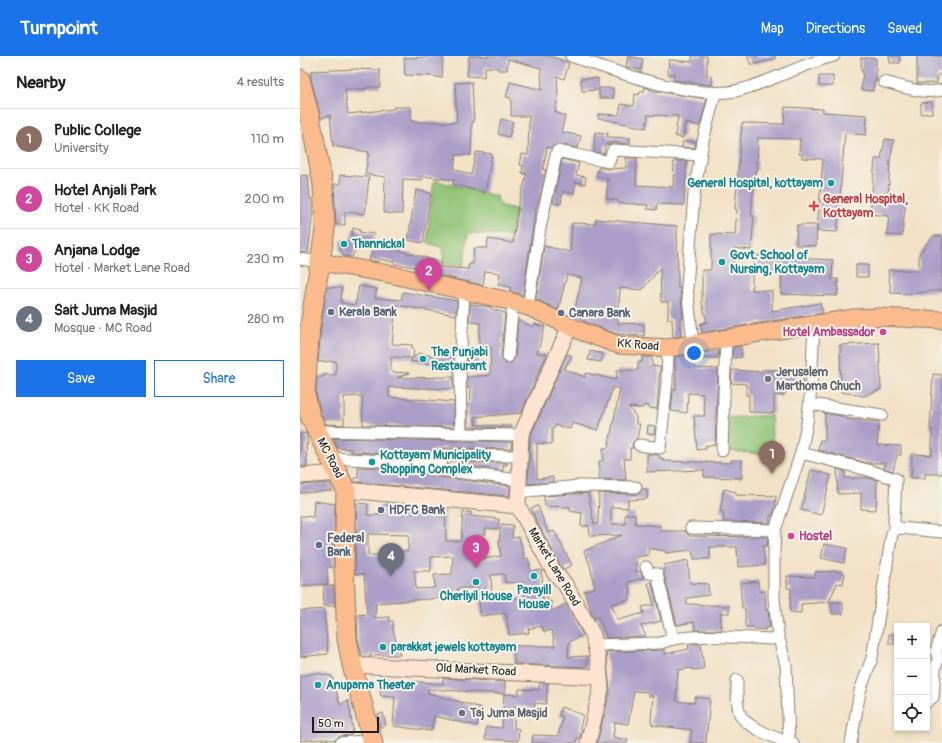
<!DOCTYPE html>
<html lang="en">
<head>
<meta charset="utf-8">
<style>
	:root { --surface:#fff; --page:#f6f6f6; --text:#222; --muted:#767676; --line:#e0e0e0; --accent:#1a73e8 }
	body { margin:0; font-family:Pangolin,sans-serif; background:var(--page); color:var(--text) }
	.controls { position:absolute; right:12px; bottom:12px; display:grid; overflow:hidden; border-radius:0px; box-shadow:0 2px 6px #0003 }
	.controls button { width:36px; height:36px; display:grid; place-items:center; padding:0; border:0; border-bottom:1px solid var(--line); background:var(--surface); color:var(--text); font:20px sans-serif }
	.scale { position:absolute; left:12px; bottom:10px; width:67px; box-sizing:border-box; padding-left:4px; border:2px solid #1c1c1c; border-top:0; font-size:11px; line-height:14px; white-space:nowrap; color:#1c1c1c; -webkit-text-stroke:3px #f7f3e8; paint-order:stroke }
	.you { position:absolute; left:394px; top:297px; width:14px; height:14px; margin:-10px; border:3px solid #fff; border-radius:50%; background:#1a73e8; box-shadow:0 0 0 6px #1a73e833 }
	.badge { display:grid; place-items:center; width:26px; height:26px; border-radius:50%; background:var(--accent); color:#fff; font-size:13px; font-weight:700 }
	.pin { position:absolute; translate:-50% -33px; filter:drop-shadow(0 1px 2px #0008) }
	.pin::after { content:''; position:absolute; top:21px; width:14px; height:12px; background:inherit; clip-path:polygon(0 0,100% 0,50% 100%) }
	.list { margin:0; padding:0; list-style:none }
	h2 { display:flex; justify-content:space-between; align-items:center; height:52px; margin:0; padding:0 16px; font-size:17px }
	h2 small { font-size:13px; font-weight:400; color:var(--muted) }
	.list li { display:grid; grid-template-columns:26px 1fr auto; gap:12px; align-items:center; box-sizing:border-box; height:60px; padding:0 16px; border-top:1px solid var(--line) }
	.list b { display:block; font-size:15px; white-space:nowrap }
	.list p { margin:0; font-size:13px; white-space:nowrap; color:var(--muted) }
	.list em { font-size:13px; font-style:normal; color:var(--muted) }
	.actions { display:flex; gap:8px; padding:12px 16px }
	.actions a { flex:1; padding:9px 0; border:1px solid var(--accent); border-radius:0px; text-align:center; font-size:14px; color:var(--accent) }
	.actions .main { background:var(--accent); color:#fff }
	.icon { flex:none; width:22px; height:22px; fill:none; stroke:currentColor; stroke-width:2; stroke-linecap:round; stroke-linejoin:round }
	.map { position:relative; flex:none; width:642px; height:687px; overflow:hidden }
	header { display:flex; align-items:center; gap:24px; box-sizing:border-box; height:56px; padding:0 20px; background:var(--accent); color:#fff }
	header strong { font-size:19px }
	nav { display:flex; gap:22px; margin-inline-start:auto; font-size:14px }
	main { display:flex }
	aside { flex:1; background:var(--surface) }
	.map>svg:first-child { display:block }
	.green { fill:#90c374; stroke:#567048 }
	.building { fill:#aa9ec8; fill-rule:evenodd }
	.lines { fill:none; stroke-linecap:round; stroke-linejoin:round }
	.street-casing { stroke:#877e70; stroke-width:13 }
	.secondary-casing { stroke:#877e70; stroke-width:17 }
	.primary-casing { stroke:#877e70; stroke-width:19 }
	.highway-casing { stroke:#877e70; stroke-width:21 }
	.street { stroke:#fff; stroke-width:11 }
	.secondary { stroke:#fde4d1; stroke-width:15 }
	.primary { stroke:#fbbb8d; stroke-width:17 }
	.highway { stroke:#fbbb8d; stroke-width:19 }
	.culture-dot { fill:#0f9aa8; stroke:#f7f3e8; stroke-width:1.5 }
	.health-dot { fill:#e0444e; stroke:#f7f3e8; stroke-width:1.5 }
	.service-dot { fill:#5c6f8a; stroke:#f7f3e8; stroke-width:1.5 }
	.hotel-dot { fill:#d1479c; stroke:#f7f3e8; stroke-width:1.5 }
	.worship-dot { fill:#6b7280; stroke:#f7f3e8; stroke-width:1.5 }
	.labels { text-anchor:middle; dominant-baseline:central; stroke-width:4; stroke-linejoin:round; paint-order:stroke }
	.culture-label { font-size:12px; font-weight:bold; fill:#0d838f; stroke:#f7f3e8; text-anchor:start }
	.health-label { font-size:12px; font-weight:bold; fill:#be3a42; stroke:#f7f3e8; text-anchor:start }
	.service-label { font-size:12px; font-weight:bold; fill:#4e5e75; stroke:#f7f3e8; text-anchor:start }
	.hotel-label { font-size:12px; font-weight:bold; fill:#b23c85; stroke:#f7f3e8; text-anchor:end }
	.street-label { font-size:12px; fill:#1c1c1c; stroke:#f7f3e8 }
	.worship-label { font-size:12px; font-weight:bold; fill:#5b616d; stroke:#f7f3e8; text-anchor:start }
</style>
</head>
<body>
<header>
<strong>Turnpoint</strong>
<nav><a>Map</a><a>Directions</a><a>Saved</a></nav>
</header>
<main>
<aside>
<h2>Nearby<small>4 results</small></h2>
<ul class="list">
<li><span class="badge" style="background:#8d6e63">1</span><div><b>Public College</b><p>University</p></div><em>110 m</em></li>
<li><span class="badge" style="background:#d1479c">2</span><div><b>Hotel Anjali Park</b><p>Hotel · KK Road</p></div><em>200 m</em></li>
<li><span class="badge" style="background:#d1479c">3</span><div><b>Anjana Lodge</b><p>Hotel · Market Lane Road</p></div><em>230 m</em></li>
<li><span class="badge" style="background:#6b7280">4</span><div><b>Sait Juma Masjid</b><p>Mosque · MC Road</p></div><em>280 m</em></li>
</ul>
<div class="actions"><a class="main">Save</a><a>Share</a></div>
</aside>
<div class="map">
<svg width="642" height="687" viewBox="0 0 642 687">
	<rect width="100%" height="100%" fill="#f7f3e8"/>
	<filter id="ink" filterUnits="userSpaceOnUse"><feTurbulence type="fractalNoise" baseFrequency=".025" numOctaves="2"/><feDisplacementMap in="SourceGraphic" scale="8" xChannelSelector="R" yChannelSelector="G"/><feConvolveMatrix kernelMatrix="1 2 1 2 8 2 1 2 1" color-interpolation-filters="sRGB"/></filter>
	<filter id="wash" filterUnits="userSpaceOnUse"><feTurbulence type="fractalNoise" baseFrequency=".012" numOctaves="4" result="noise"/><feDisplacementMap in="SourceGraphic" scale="16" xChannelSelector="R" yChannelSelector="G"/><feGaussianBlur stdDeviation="0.9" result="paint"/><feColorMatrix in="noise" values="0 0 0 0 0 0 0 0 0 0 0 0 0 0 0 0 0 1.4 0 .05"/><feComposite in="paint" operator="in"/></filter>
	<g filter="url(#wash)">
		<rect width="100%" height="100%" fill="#f2e1c5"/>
		<!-- green -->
		<path class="green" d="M134,124L196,140L201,150L216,153L211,180L168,177L163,210L143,208V192L127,186Z
			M471,359L473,399L425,395L426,362Z"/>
		<g id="blocks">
			<!-- building -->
			<path class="building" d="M128,0H143L142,22L132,20L105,19L104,2L128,1Z
				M169,0H250L269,7L264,23L257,20L258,41L255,56L265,60L261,76L281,80L278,92L258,88L251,92L247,91L243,114H246L239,144L235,155L223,239L210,235V231L198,229L200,217L185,215L183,229L115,214V211L94,208V206L79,203L78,206L69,204L75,188L141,206L140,211L168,213L169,208H173L174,192H187L188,183L213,187L218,149L227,118L222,117L223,110L220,109L222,98L228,99L229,60H211V42L206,41L210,26L242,34L241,12L208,3L207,14H198V12L185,11L184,21L167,20Z
				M328,0L343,3L341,14L326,11Z
				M392,0H407V20H412V29L373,24L374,18H368L369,4L392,6Z
				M447,0H475V3L451,9Z
				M589,0H600V7H590Z
				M617,0H642V19H637V27H617Z
				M561,2H576V25H574L573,35L561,34L563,15H561Z
				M57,13L80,14V31H67V33H45L48,58L94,53V51H111V65L117,66H157L155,27L172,26L174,66H172L171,99H156L154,113L171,119L176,96L192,98L185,137L153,128L154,124L123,120L122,124L103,123L102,158L84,157L85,121L65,118L69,96L33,90L30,59L21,62L11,23V15Z
				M519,20H533V30H519Z
				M298,22V34L282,35L281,23Z
				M345,31L354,35L407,43L400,70L385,67L383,82L375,80L378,60L348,59L346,72L298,62V58L319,59L321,48L334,50L335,38L339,39L340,36H344Z
				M299,32H313V42H299Z
				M632,46V57L621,58V47Z
				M485,51L523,53V56L567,59L566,79L545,77L537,176L517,175L523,103L502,102V98H499L500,83L458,82L457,115H455L451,160H454L451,194L434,192L433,213L452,214V234L472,235V255L520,247L523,257L402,276L400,268L407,266L402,247V214H411V178L435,179L437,153H435L442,67L484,68Z
				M201,63L213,66L209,81L198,78Z
				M295,76L308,77L307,81L330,82V88L313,87L305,89L304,98L294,96Z
				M585,83L594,84L590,104L588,141L606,143L602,180L587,179L589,160L570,158L575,103H581Z
				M383,85L396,86L395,92L382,91Z
				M326,102H337L336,129L373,131L374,105H387L384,149L357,148L356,154L347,153L348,149L318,147V144L306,143L308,123L296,120L299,111L308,113L326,112Z
				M262,103L279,107L276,119L286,121L285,128L276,126L274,138L263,135L261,148L253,147Z
				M8,119L10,143L12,142V163L8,197L0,196V120Z
				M40,119L69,121L65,158L45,156V169L36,168L34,128H40Z
				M116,134L131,137L123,187L108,184Z
				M296,163L377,170L378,232H380L383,262L380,263L381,280L373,281L372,263H368V246H361L360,212L342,234L320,232L318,267L344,268V280L317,278L287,267L274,257L282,222L267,219L258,254L236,243L244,190L270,196L272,167L295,168Z
				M497,169H517L516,190L496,189Z
				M53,172L60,174L59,176L74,178L71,193L57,191L52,201L44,200L40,194V185H51Z
				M633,180H642V234L608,238L591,237L588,214H619V198Z
				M454,200L533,204L532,223H538L537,240L481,238L482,217L454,216Z
				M556,209H568V221H556Z
				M59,230L77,233L75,242L101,244L103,236L157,245L156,259L96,249L92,288L112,289V292L114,293L113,302L91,301V316L109,317L97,322L153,321V333L89,331V341L154,346V371L63,369L62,340L44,341V369L26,368L20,356L16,336L17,321H23V319H36V305L18,306L21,271L27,231L42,232L41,247L55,249Z
				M170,248L191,251V253L205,257L201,301L202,304L207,308L211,307L215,302L218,264L233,271L234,268L245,271L237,297L247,298L221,357L175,361L176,369L212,370V372L168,371V348H170L171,332H167V321L190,319L191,291L179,289L180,267L169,266Z
				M579,287L581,333L564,340L541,336L540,289Z
				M441,290L442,301L432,302L433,292Z
				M290,295L303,298L301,306L288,304Z
				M419,295L418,302H396L395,298Z
				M137,296H154L153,310L143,309V304L129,308L110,305L118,297L137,301Z
				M168,296L176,297V311L167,310Z
				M267,298L272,300L264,313L285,321L286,317L316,324L317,314H338V306H342V301H352V310L360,311L357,353L348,352V350L344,349L343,352L329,351L336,361V368H340L337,382L332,388L333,392H330V403H324L326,424L299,423V405H303V392H308L320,333L313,331L298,374L272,367L270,373L255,369V372H252V388L237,387V423L253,421V426L228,428L230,381Z
				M395,298L394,312L418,313L415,388L405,390L406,393L397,394L394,360H405L403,338L388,337L387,357L371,355L373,334H376L375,301Z
				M432,314L461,316L462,314H489L490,319H503L504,330L483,329V340L474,339V357L449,356V339H446V328L431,327Z
				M633,318L642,319V418H625V422H611L612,398L632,399V373H630Z
				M525,357L546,361V363L579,366L577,389L601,390V399H597L593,415L584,412L586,407H567L518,394L520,384L525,385Z
				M348,369L355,370L354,378H347Z
				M6,377L8,388H6L7,410L0,411V378Z
				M33,382L161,385L212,386L211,393L142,392L132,395V400L51,396V393L38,392Z
				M347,398L359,399V402H363V405L431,407V404H442V422L404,421V414L347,416Z
				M160,406L207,407V409H203V415L160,409Z
				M58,411L129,414V420L210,430L209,440L54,426V422H58Z
				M537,413L545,415V422H569L577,424L576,454L561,453V437L538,438Z
				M511,414L531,419L521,459L501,454Z
				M30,427L32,435L0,437V429Z
				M342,433H347V443L328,444V452L311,451V468H325V458H335V468L361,470L360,475H385L389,480L468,481L467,490H463L465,509L438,511L437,491H410V503H394L392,494L365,497L366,495L348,492L349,499L336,501V516L340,515L344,522L328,526L331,538H328L329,544L311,548L318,564L344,557L342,551L354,549L348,527L352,526L361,565L341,570L346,580L307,582L298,561L294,562L293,560L284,535L295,532L290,509L284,495L322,479L290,480L289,470H281L282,457L270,455V451L245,450L244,440L288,437L294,468H298L299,437L336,438L340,437Z
				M424,433L436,436V439L476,440L475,452L472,460L470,459V467L424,466L423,456L420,455Z
				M14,445L35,448L33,511H27L28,528L0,530V460L13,461Z
				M57,447L68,448L67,459H83V449H92V454L111,453V450L145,454L146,485H161L163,456H171V460L199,463L198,473L186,472L185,479L177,478V495H180L179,504L201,500L199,485L201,468L213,469L212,482L219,481L225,503L228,502L231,515L241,514L244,536H246L248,546L251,545L252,555L266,548L283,579L269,586L268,601L287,600V611L214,608V590H255L252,574L244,576L242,570L228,573L229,577L209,579L206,557L181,560L177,531L157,533V537L140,542L76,547L75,562L89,561V565H93V574L100,599H70L71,601L62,600L58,582L57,562L58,559L67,558L64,518H55ZM68,478L109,479L108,495L84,494V499H68ZM153,500L152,518L134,519L135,532L116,533L114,515H131V501ZM204,518L205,527L223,526L225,541L200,544V541L192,542L191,519Z
				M238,450L248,477L254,475L272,509L264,513L261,511L235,462L231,452Z
				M524,488L547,492L544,507L521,502Z
				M388,504L390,527L408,528L409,539L387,542V548L429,550V557H420L422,574H395L394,566L377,569L364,518V509Z
				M542,515V517L545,518L543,528L537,527L529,546L501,548V557L490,556L491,532H487V520L515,521V516Z
				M458,525L459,536L465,535L466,554H468L470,571L465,572V574L454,573L453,571H445V552H442L440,527Z
				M24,529L34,530L35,550H23Z
				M531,546H543V558H532Z
				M24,553L28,598L0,601V555Z
				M589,578H597V588H589Z
				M388,588H401L404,613L392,614V612L378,614L376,645L394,647L395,641L410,643L406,687H390L392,674L352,669V666H351L353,640H348V636L334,635L328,668L315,666L313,681L328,684L327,687H297L310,635L306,596L365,594V598L389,593Z
				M16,617L32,620L40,649L48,644L53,673L51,679L40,680L35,684L23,683L0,685V620Z
				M78,622L143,628V622L205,626V638L128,633V637L182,652L177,670L134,660L131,675L93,670L95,641L81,640Z
				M240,627H248L246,648L235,647L234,652L215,650L214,672L219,673L218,685L185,683L186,671L202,672L204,638L219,639V633L239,634Z
				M261,651L283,659L280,672L282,673L280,682H277L276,687H232L233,679L258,680L263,661L259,660Z
				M83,657L86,669L80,671L77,659Z"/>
		</g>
	</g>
	<g filter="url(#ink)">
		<use href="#blocks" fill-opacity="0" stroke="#877e70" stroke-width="1"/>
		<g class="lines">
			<!-- street casing -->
			<g class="street-casing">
				<path id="street" d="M271,0C313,15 401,47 443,33C474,24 503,8 534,0
					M584,26C602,30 623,39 642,34
					M0,203L20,206
					M228,250L240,172L257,95L309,106L313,94L401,99
					M393,287L387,231L394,138L403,85L415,38
					M208,301L212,256
					M510,348L582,359
					M17,375L221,379
					M161,378L160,313L164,236
					M339,389L360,392L367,326L368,292
					M422,395L426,282
					M501,397L568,414L596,423L594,465L596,473
					M30,402L141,408
					M219,424L141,414L142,399L220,400
					M218,436L279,430L336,431
					M391,472L475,474
					M346,511L349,517L357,518L373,583
					M295,589L361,587C386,576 442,582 472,583L478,579
					M437,624C437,634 436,649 440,658C444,670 481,685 493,687
					M627,646L633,641L635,612L638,603L636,595L642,575
					M41,687L72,684
					M489,687L486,609L478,579L474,543V497L475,474L501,397L507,367L511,333L514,268
					M551,687L560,635L572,602L592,477L596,473L600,472L642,476"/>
			</g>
			<!-- secondary casing -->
			<g class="secondary-casing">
				<path id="secondary" d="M270,270L221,379L218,450L254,516L265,528L293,579L299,609L301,633L288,687
					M0,420L39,417
					M46,434L218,450
					M52,609L300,621"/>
			</g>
			<!-- primary casing -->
			<g class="primary-casing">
				<path id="primary" d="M20,206L89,218L209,245L231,252L283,276L319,289L368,292L554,262L578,261L642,264"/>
			</g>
			<!-- highway casing -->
			<g class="highway-casing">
				<path id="highway" d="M0,23L11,66L23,128L25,174L10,270L5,337L10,360L17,375L46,434L44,512L47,583L52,609L73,687"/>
			</g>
			<!-- street -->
			<use href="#street" class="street"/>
			<!-- secondary -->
			<use href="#secondary" class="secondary"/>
			<!-- primary -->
			<use href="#primary" class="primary"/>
			<!-- highway -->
			<use href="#highway" class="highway"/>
		</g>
	</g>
	<!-- markers -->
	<g class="culture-dot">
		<circle cx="531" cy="127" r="4"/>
		<circle cx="44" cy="188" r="4"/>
		<circle cx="422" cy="206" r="4"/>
		<circle cx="123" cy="303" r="4"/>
		<circle cx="72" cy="406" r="4"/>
		<circle cx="234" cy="520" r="4"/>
		<circle cx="176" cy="526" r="4"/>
		<circle cx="83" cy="591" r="4"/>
		<circle cx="18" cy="629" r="4"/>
	</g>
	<path class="health-dot" d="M512 144h4v4h4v4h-4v4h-4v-4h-4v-4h4z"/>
	<g class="service-dot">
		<circle cx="31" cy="256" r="4"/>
		<circle cx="261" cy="257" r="4"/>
		<circle cx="81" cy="454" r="4"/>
		<circle cx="19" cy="489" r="4"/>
	</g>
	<g class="hotel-dot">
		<circle cx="583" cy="276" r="4"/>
		<circle cx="491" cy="480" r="4"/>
	</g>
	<g class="worship-dot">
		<circle cx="468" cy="323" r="4"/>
		<circle cx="162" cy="657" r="4"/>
	</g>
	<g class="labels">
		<!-- culture labels -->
		<g class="culture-label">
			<text x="523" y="127" text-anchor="end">General Hospital, kottayam</text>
			<text x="52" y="188">Thannickal</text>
			<text x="430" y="199">Govt. School of<tspan x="430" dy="14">Nursing, Kottayam</tspan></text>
			<text x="131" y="296">The Punjabi<tspan x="131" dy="14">Restaurant</tspan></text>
			<text x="80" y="399">Kottayam Municipality<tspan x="80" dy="14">Shopping Complex</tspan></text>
			<text x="234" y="534" text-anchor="middle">Parayill<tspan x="234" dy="14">House</tspan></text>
			<text x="176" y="540" text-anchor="middle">Cherliyil House</text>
			<text x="91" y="591">parakkat jewels kottayam</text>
			<text x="26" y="629">Anupama Theater</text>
		</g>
		<!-- health labels -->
		<g class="health-label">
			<text x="523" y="143">General Hospital,<tspan x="523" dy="14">Kottayam</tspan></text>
		</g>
		<!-- service labels -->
		<g class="service-label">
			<text x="39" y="256">Kerala Bank</text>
			<text x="269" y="257">Canara Bank</text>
			<text x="89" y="454">HDFC Bank</text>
			<text x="27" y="482">Federal<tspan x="27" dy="14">Bank</tspan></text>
		</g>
		<!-- hotel labels -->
		<g class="hotel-label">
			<text x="575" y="276">Hotel Ambassador</text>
			<text x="499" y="480" text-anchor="start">Hostel</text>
		</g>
		<!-- street labels -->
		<g class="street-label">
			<text transform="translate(338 289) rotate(5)">KK Road</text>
			<text transform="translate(30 402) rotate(62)">MC Road</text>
			<text transform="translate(254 511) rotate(59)">Market Lane Road</text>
			<text transform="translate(176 614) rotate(3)">Old Market Road</text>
		</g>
		<!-- worship labels -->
		<g class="worship-label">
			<text x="476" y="316">Jerusalem<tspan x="476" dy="14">Marthoma Chuch</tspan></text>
			<text x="170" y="657">Taj Juma Masjid</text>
		</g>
	</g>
</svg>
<div class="controls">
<button>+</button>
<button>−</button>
<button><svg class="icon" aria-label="locate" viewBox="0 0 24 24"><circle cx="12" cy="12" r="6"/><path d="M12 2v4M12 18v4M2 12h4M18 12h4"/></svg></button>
</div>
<div class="scale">50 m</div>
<div class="you"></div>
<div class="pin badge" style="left:472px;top:418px;background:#8d6e63">1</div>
<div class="pin badge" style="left:129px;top:235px;background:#d1479c">2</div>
<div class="pin badge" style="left:176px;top:512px;background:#d1479c">3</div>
<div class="pin badge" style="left:91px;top:520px;background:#6b7280">4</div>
</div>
</main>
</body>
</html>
